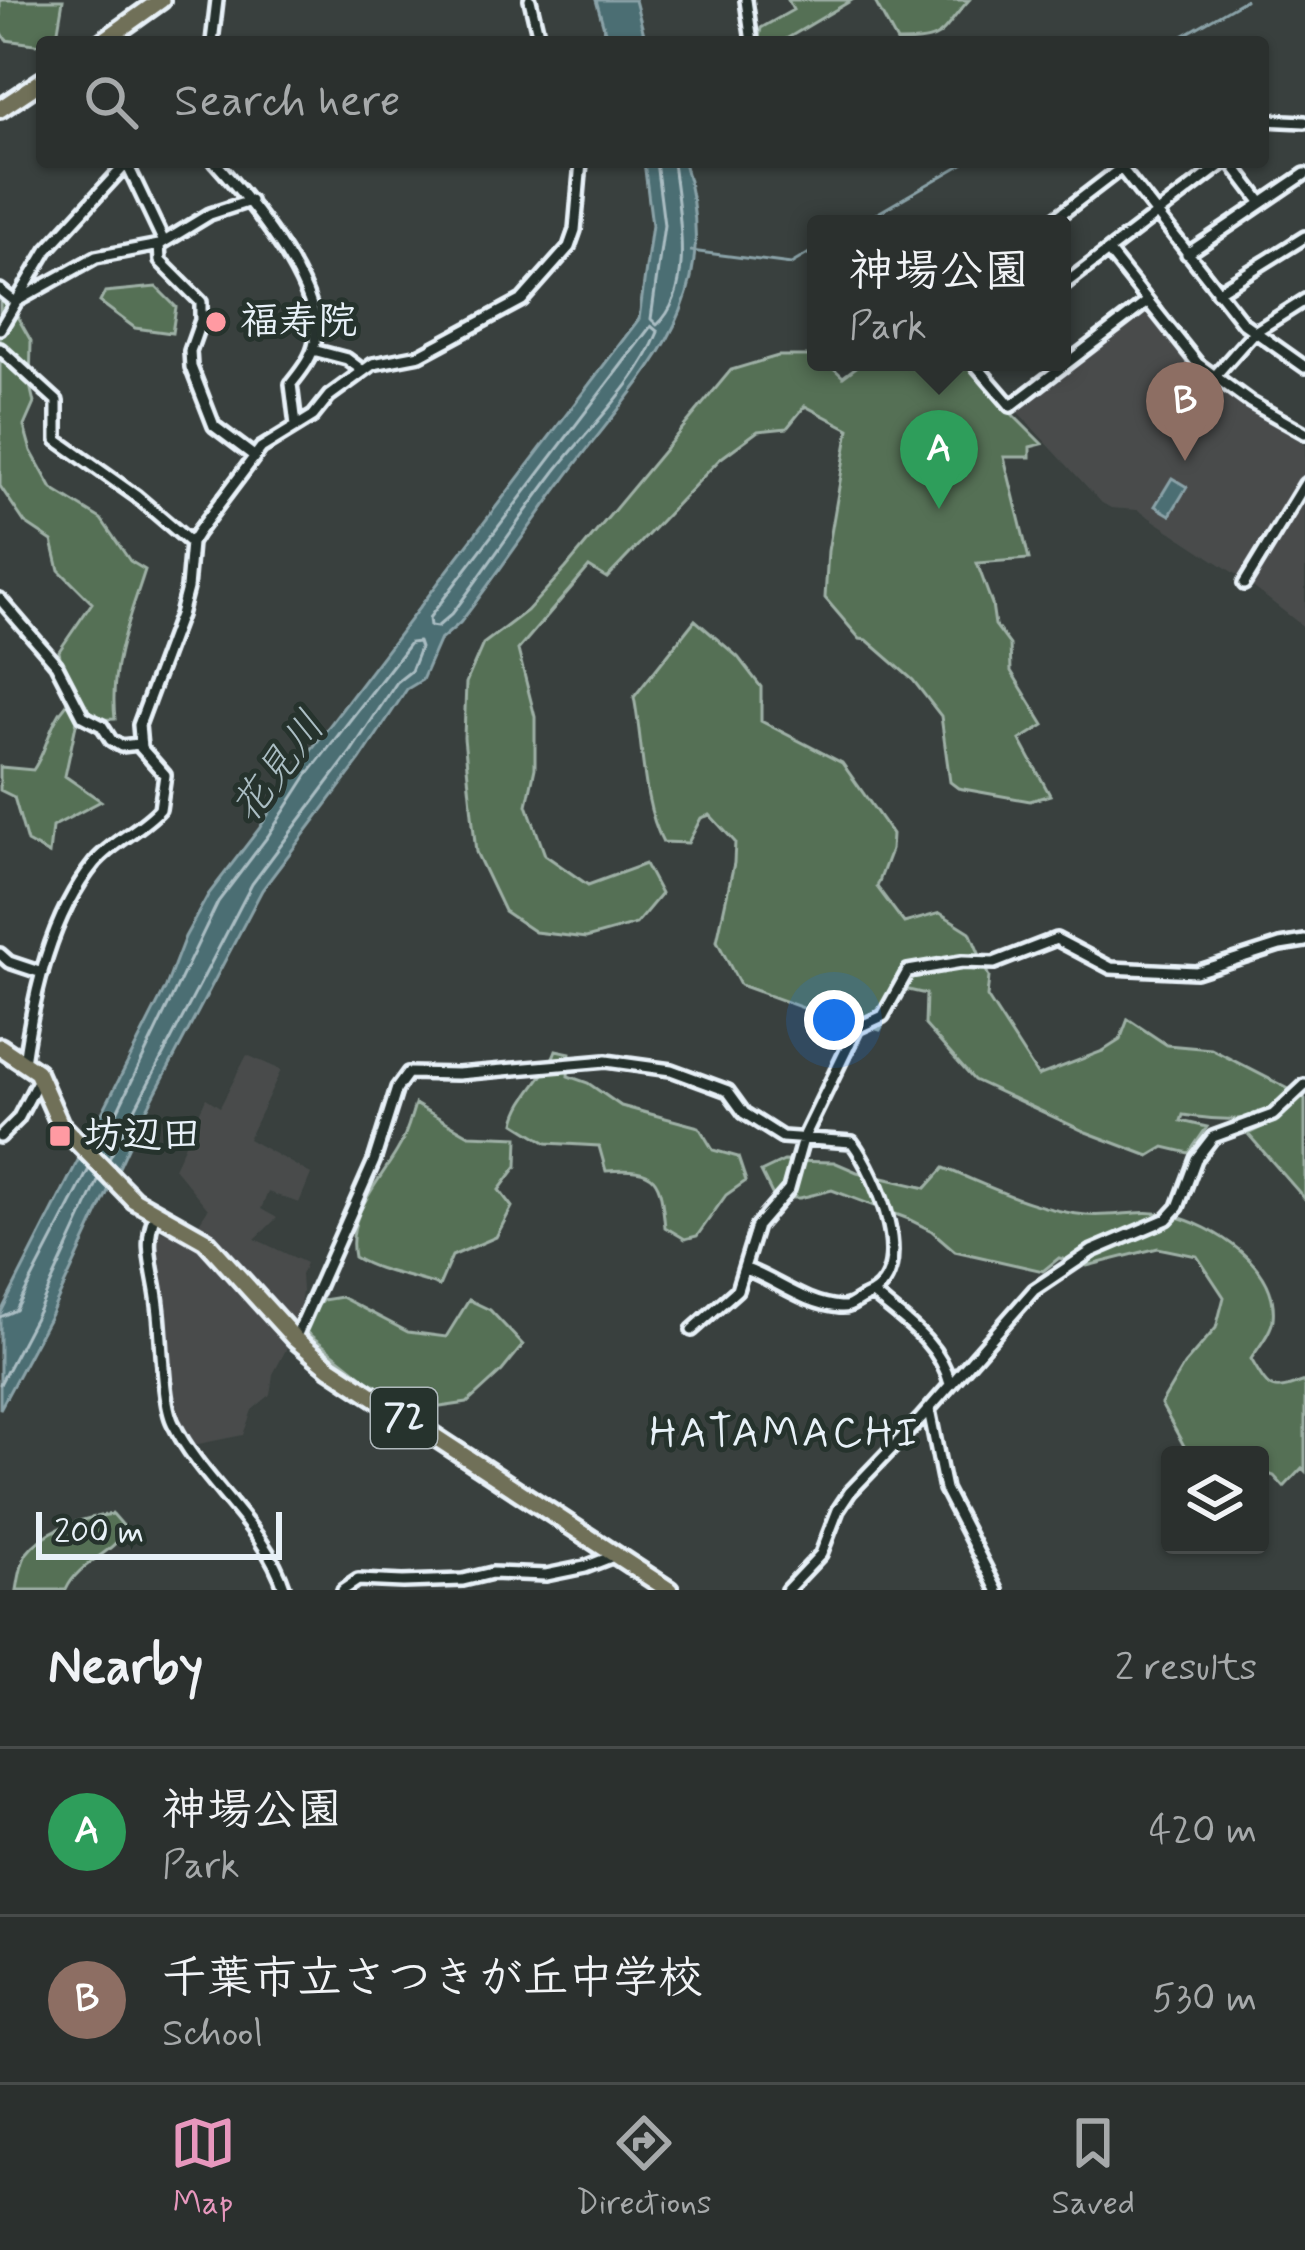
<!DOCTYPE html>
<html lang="en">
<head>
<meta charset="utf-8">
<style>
	:root { --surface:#2b302e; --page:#373c3a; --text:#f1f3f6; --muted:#a6a9aa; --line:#474b4a; --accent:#e797bd }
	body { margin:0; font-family:Mynerve,"Klee One",sans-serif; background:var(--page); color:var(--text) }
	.controls { position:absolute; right:36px; bottom:36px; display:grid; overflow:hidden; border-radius:12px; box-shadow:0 3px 9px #0004 }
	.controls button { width:108px; height:108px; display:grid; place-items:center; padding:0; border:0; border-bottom:3px solid var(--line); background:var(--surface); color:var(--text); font:60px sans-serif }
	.scale { position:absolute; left:36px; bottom:30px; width:246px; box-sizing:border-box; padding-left:12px; border:6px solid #e8f1f8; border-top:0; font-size:33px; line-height:42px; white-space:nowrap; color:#e8f1f8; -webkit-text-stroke:9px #26332d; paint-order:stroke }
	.you { position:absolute; left:834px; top:1020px; width:42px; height:42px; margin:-30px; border:9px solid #fff; border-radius:50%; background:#1a73e8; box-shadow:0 0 0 18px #1a73e833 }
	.badge { display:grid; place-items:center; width:78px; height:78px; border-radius:50%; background:var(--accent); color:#fff; font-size:39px; font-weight:700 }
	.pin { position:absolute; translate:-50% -99px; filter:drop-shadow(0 3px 6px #0008) }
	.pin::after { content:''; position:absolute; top:63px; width:42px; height:36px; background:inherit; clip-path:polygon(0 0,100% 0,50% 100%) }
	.popup { position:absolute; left:807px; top:215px; width:264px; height:156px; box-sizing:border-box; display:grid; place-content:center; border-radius:12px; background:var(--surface); filter:drop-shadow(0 3px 9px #0005); font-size:39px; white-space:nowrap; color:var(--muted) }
	.popup b { font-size:45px; color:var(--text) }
	.popup::after { content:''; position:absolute; left:50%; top:100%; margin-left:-24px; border:24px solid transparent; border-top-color:var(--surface) }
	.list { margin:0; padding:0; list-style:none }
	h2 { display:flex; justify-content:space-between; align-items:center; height:156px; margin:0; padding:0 48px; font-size:51px }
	h2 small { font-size:39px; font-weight:400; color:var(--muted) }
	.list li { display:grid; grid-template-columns:78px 1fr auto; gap:36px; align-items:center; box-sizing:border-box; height:168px; padding:0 48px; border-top:3px solid var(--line) }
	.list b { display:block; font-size:45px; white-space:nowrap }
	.list p { margin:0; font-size:39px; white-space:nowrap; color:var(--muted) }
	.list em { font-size:39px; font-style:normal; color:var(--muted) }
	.icon { flex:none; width:66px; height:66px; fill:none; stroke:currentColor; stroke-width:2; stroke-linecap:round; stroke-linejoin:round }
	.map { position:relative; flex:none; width:1305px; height:1590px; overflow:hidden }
	.search { position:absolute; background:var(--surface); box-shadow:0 3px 9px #0004; left:36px; right:36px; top:36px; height:132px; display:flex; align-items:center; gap:30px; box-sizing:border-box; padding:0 42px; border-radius:12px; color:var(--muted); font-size:45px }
	.sheet { height:492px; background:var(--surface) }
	nav { display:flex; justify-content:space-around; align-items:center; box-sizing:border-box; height:168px; border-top:3px solid var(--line); background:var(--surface); font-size:33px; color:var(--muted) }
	nav a { display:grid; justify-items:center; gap:6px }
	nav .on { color:var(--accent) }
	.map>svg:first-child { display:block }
	.built { fill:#494c4c }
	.green { fill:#556f55; stroke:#9eb0a6; stroke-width:3 }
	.water { fill:#4c6e73; stroke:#8aa2a8; stroke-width:3 }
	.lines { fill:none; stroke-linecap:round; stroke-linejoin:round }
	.shore { stroke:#aabdc3; stroke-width:3 }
	.stream { stroke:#8aa2a8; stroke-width:3 }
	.minor-casing { stroke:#e8f1f8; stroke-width:18 }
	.primary-casing { stroke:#e8f1f8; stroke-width:24 }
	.minor { stroke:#26332d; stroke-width:9 }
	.primary { stroke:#706f59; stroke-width:15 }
	.poi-dot { fill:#ff9aa2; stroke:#26332d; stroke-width:4.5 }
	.labels { text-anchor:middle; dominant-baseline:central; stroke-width:10; stroke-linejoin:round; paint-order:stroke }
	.shield { fill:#26332d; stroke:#aeb8bb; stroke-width:3 }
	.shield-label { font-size:36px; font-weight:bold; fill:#e8f1f8 }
	.poi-label { font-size:39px; font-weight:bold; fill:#e8f1f8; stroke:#26332d; text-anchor:start }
	.water-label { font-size:42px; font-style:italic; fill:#aabdc3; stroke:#26332d }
	.neighbourhood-label { font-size:42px; letter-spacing:3px; fill:#e8f1f8; stroke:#26332d }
</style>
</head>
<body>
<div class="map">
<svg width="1305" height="1590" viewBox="0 0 1305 1590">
	<rect width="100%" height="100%" fill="#39403e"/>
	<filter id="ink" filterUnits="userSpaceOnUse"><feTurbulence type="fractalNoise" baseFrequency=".00833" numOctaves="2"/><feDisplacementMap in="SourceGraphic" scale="24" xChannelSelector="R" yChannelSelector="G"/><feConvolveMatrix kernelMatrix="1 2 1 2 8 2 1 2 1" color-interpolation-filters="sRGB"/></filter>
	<g filter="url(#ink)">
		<!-- built -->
		<path class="built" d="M1141,312L1147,313L1208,383L1305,444V478L1243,579L1138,510L1111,508L1102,503L1016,410L1017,405Z
			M1305,489V628L1248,583Z
			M247,1055L281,1070L248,1139L311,1174L299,1203L268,1192L261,1209L277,1218L255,1239L306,1263L301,1275L302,1291L297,1329L199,1223L208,1209L174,1168L206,1098L220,1107Z
			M154,1229L187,1238L205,1253L289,1344L273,1374L270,1395L252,1410L243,1435L193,1445L175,1419L164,1299L155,1261Z"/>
		<!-- green -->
		<path class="green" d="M0,0H63L56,42L42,45L6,40L0,29Z
			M788,0H852L781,42H764L759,38L761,28L793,10Z
			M874,0H969C938,34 947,42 897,42Z
			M156,287L176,307L172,333L135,328L100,302L105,292Z
			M0,295L9,302L31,341L30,385L34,403L24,426L31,451L52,489L101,519L130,561L145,570C129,620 109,666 115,719L77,720L65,776L101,801L52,827L49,854L27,842L14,797L0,790V767L33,770C48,749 48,725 67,704L59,651L92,603L59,570L52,541L25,523L0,486Z
			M778,356H816V362H827L843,377L863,362H969L998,400L1042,444L1030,447V457H1004L1029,559L977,563L992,604L995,625L1010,645L1011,671L1044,725L1020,740L1050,795L1030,801L958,788L950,782L941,716L913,680L867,640L860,639L825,598L828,551L849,429L805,406L787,428L758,431L720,459L607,578L589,567L518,650L535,717V768L527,805L545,855L588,885L645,864L661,894L636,924L586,938L535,932L504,911L476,852L464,738L466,683L483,644L527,611L566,568L731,370Z
			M695,620L738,657L761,687V721L842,763L892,834L891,850L877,887L904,923L940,913L970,932L989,977L987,997L1038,1076L1103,1051L1120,1040L1128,1019L1167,1045L1211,1049L1289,1089C1265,1128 1221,1120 1183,1115L1181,1121L1207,1127L1189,1153L1164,1147L1149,1156L1086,1132L974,1080L925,1025L926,994L904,989L880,1030L817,1013L740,985L717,941L734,863L735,842L710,815L701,818L688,843L663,842C642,803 643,742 634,697Z
			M556,1050L570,1053L568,1076L588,1083L621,1106L699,1127L713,1150L738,1157L746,1181L726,1195L697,1236L685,1239L665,1227C660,1178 659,1167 606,1171L599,1146L547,1143L515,1123C520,1096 547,1077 556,1050Z
			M1303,1096L1305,1099V1199L1248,1134L1272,1122Z
			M415,1104L469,1135L518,1137L517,1166L499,1190L512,1207L496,1237L452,1256L439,1286C410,1275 380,1273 354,1257C346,1215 377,1185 397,1151C406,1137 410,1120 415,1104Z
			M784,1161L834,1162L857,1172L926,1188L944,1168C989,1186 1037,1211 1086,1215C1114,1218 1141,1208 1169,1215C1214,1225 1279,1266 1273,1319C1272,1331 1258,1348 1251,1359C1270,1391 1269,1394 1305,1381V1471L1302,1468L1284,1487L1274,1476L1260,1471V1455H1189L1161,1404L1184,1365L1216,1328L1224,1297L1197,1256L1158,1248L1087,1266L1059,1258L1043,1271L955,1251L932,1231L906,1218L832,1190L800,1198H774L761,1172Z
			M341,1297L408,1332L446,1337L469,1300L490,1310L523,1345L502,1371L467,1403L407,1412L306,1332V1318L323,1300Z
			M113,1514L126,1529C112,1556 79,1561 66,1590H17C19,1579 21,1562 27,1553C47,1527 83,1518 113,1514Z"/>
		<!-- water -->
		<path class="water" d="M596,0H635L646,42H608Z
			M644,162H684C727,310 640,375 563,481C528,528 496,576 460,623L439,641L422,680L407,689L360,760L262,890L139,1124L51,1314L0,1409V1314L165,989L185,937L208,895L259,829L298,767L639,319L652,225Z
			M1172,478L1187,487L1170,515L1155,506Z"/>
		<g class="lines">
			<!-- shore -->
			<path class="shore" d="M656,162L664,225L651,319L657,325C696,290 678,208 673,162
				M651,326L658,332C638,383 591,426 557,469C521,516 488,566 452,614L437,627L430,626L429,618Z
				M99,1149L218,902L268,836L308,774L410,643L418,642L420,648L411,671L397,682L350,753L252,884L109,1159
				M0,1317L16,1310L89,1169
				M0,1384L40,1308L99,1179"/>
			<!-- stream -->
			<path class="stream" d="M1172,42L1245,0
				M859,224L966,162
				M691,251L791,264L816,249"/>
			<!-- minor casing -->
			<g class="minor-casing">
				<path id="minor" d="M530,0L540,42
					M746,0L752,42
					M212,42L217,0
					M1263,120L1305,122
					M215,162C250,201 323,287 315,342C312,358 301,371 291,384L296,425
					M1231,162L1262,203
					M127,164L164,242
					M1121,168L1243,323L1305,367
					M250,201L210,214L159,245L160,261L201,302V320L190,351L191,367L214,426L254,456
					M1048,224L1129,162
					M1108,251L1198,364L1250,402L1305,433
					M1187,254L1305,174
					M1062,286L1225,162
					M0,290L15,302L96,257L159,245
					M1217,292L1305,237
					M0,329L47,250L128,162
					M0,349L57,401V440L136,496L191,543
					M313,350L347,359L363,371
					M973,362L1011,406L1147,302
					M1213,378L1253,333L1305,300
					M1244,584L1305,484
					M0,599L56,664L83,716L102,726L111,740L121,746L139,744
					M0,954L9,962L42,973
					M24,1062C34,993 50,917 95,862C113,841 141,830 160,809L165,775L141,748L139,725L180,615L187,588L191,543L198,532L261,448L313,416L329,396L373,364L420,355L522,300L569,247L575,230L581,162
					M0,1137L18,1119L38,1081
					M155,1215C142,1245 155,1273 158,1305C162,1332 162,1401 173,1423C203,1484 264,1524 285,1590
					M874,1295C905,1321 940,1343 950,1384
					M692,1330L737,1290L757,1226L789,1189L803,1139L857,1028L883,1016L908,971L962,962L994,963L1056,939L1111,968L1196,972L1280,945L1305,941
					M295,1339L374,1161L397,1088L408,1073L458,1074L606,1061L671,1070L728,1091L744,1113L782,1137L852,1142C876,1174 921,1275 865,1297C855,1301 851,1308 840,1307C804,1304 778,1281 746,1269
					M929,1410L945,1489L997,1590
					M343,1590L358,1580L403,1582L463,1580L492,1573L546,1575L585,1567L616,1555
					M787,1590L821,1554L838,1510L850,1492L921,1418L1034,1290L1092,1251L1167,1219L1178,1207L1196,1159L1213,1137L1273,1115L1305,1085"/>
			</g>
			<!-- primary casing -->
			<g class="primary-casing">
				<path id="primary" d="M102,42L161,0
					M0,109L42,81
					M0,1047L37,1072L60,1124L134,1200L205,1240L295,1339L330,1368L669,1590"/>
			</g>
			<!-- minor -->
			<use href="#minor" class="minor"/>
			<!-- primary -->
			<use href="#primary" class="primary"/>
		</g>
	</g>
	<!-- markers -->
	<g class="poi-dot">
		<circle cx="216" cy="322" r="12"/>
		<rect x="48" y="1124" width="24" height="24" rx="6"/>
	</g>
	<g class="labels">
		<!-- shield labels -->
		<rect class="shield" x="371" y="1388" width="66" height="60" rx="9"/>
		<g class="shield-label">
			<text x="404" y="1418">72</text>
		</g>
		<!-- poi labels -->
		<g class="poi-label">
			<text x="240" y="322">福寿院</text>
			<text x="84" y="1136">坊辺田</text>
		</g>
		<!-- water labels -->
		<g class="water-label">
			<text transform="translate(279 768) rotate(-53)">花見川</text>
		</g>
		<!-- neighbourhood labels -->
		<g class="neighbourhood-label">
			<text x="785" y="1434">HATAMACHI</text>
		</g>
	</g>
</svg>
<div class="controls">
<button><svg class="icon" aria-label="layers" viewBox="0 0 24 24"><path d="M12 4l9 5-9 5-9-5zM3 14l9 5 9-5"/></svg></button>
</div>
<div class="scale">200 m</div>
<div class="you"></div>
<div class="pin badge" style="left:939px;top:509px;background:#2e9e5b">A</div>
<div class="popup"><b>神場公園</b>Park</div>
<div class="pin badge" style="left:1185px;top:461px;background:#8d6e63">B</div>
<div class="search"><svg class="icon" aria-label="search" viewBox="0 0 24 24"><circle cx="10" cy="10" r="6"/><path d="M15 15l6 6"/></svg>Search here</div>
</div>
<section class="sheet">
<h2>Nearby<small>2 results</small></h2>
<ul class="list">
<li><span class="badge" style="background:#2e9e5b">A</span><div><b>神場公園</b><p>Park</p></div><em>420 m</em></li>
<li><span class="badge" style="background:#8d6e63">B</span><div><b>千葉市立さつきが丘中学校</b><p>School</p></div><em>530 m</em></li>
</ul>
</section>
<nav>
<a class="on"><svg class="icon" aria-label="map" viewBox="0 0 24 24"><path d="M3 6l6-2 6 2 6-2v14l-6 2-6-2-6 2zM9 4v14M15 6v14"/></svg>Map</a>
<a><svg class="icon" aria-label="directions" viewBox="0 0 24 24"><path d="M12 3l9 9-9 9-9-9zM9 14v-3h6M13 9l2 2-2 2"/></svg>Directions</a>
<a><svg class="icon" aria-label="saved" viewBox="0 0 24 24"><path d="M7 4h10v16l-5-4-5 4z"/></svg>Saved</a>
</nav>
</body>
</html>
